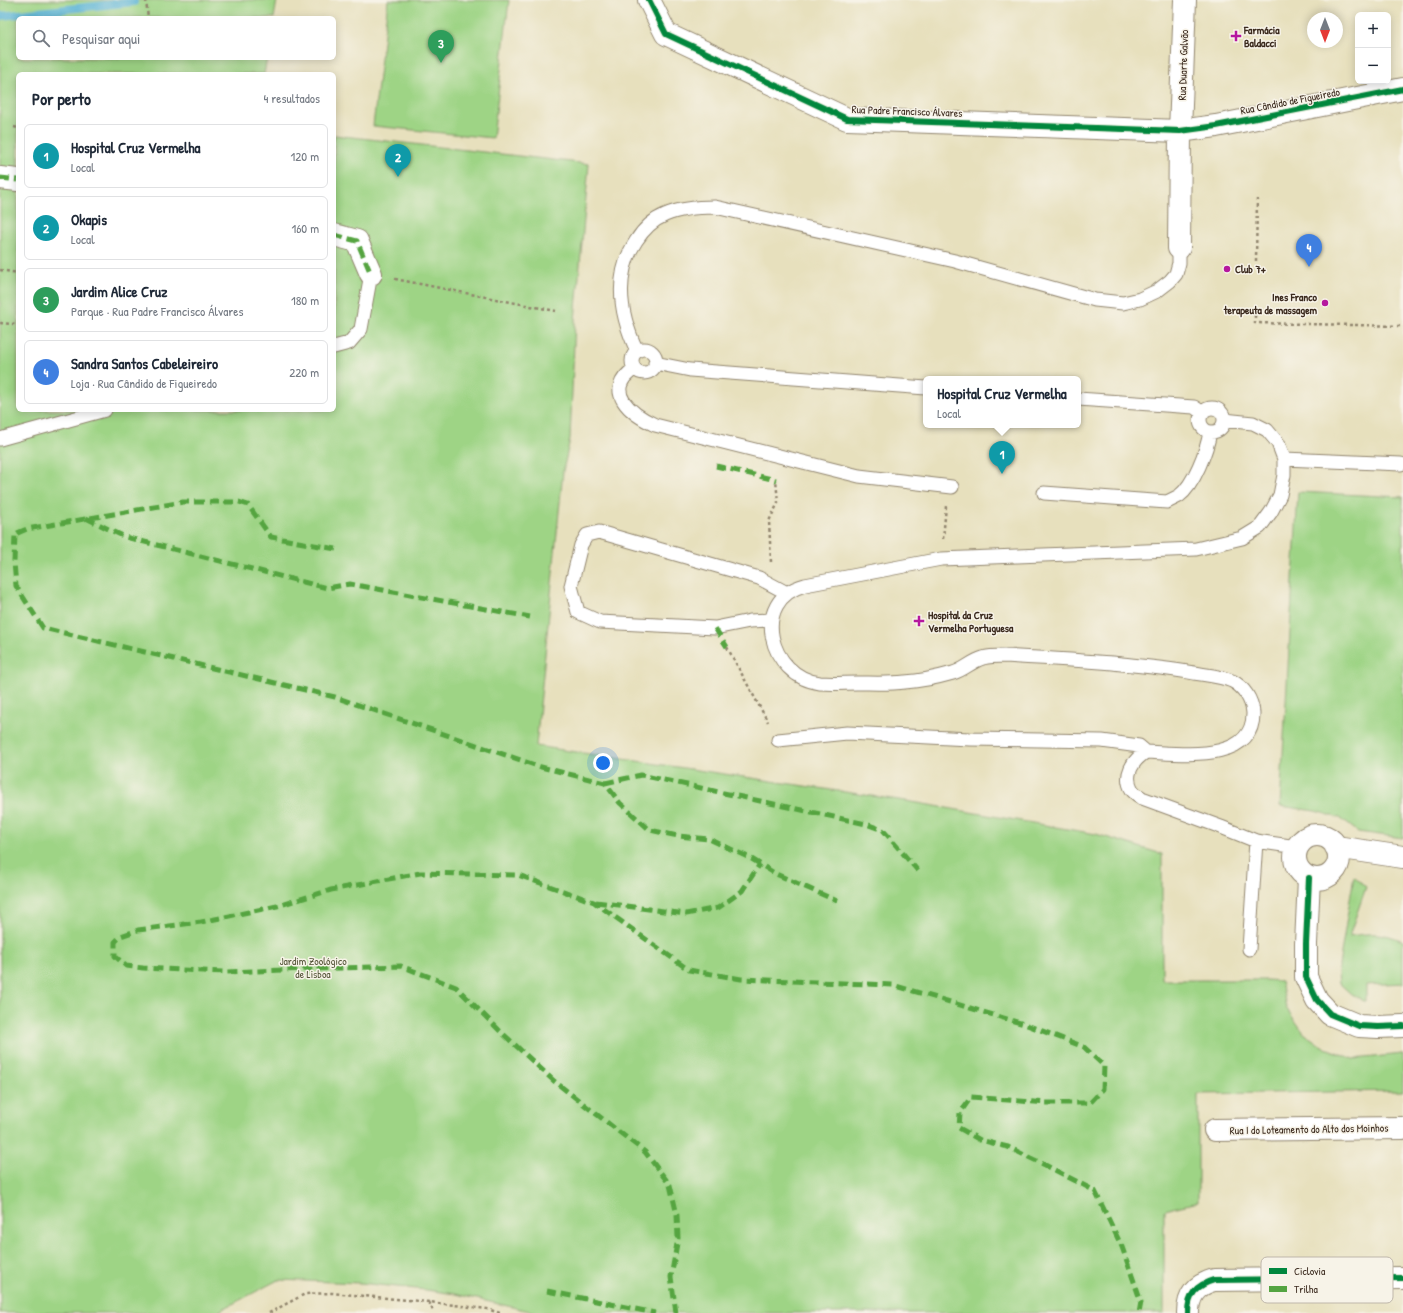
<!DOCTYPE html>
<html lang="pt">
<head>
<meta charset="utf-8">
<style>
	:root { --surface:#fff; --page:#f6f6f7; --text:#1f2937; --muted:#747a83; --line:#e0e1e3; --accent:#d93025 }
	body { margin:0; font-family:"Patrick Hand",sans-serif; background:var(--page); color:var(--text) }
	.controls { position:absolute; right:12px; top:12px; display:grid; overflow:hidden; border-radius:6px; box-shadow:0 2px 10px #0003 }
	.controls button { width:36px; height:36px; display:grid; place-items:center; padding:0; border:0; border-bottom:1px solid var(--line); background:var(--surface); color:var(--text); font:20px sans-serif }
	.compass { position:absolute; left:1307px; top:12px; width:36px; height:36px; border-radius:50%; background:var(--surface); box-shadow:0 2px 10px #0003; rotate:180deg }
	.you { position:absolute; left:603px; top:763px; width:14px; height:14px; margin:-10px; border:3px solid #fff; border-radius:50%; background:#1a73e8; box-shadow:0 0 0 6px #1a73e833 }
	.badge { display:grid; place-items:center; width:26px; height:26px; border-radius:50%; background:var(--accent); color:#fff; font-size:13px; font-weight:700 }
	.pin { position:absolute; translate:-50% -33px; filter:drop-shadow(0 1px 2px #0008) }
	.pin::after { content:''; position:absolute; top:21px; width:14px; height:12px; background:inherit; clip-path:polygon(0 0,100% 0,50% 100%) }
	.popup { position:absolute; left:923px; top:376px; width:158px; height:52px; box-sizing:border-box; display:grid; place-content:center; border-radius:6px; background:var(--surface); filter:drop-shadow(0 1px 3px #0005); font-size:13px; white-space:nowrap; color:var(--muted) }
	.popup b { font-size:15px; color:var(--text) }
	.popup::after { content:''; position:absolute; left:50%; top:100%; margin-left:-8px; border:8px solid transparent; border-top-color:var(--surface) }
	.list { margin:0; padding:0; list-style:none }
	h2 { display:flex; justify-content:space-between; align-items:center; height:52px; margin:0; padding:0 16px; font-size:17px }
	h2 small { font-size:13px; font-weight:400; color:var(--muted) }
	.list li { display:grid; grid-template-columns:26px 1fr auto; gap:12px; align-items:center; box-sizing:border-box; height:64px; margin:0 8px 8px; padding:0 8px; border:1px solid var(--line); border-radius:6px }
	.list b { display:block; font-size:15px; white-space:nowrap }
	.list p { margin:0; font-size:13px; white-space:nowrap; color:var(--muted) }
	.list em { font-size:13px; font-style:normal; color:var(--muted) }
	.icon { flex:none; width:22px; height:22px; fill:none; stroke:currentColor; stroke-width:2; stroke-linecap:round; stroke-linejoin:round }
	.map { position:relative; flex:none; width:1403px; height:1313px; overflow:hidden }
	.search { position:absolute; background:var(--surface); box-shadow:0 2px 10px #0003; left:16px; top:16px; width:320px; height:44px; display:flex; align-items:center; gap:10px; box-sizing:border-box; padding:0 14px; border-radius:6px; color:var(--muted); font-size:15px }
	.panel { position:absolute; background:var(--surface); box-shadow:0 2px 10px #0003; left:16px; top:72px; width:320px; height:340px; border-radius:6px }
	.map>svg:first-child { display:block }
	.green { fill:#9ed485; stroke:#6c7f52 }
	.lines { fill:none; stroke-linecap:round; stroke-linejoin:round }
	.stream { stroke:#57b3d5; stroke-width:8 }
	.lane-casing { stroke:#91856e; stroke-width:15 }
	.street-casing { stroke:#91856e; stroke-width:24 }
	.path { stroke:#91856e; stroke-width:2.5; stroke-dasharray:3 3; stroke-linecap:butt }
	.lane { stroke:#fff; stroke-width:13 }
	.street { stroke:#fff; stroke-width:22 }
	.quiet { stroke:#54a441; stroke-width:5; stroke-dasharray:10 5; stroke-linecap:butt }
	.cycleway-casing { stroke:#f7f3e8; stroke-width:8 }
	.cycleway { stroke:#00873e; stroke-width:6 }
	.poi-dot { fill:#b5179e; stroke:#f7f3e8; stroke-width:1.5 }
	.labels { text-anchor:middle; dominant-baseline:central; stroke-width:3; stroke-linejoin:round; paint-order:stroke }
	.poi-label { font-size:11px; font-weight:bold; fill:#3b2a1e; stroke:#f7f3e8; text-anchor:start }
	.street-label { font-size:11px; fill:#3b2a1e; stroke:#f7f3e8 }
	.park-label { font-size:11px; fill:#545438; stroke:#f7f3e8 }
	.key { fill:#f7f3e8; stroke:#bfb7ab; stroke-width:1 }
	.key-label { font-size:11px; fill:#3b2a1e }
</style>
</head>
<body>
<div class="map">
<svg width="1403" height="1313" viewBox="0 0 1403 1313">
	<rect width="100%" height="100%" fill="#f7f3e8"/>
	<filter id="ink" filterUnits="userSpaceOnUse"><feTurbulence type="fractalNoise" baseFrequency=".025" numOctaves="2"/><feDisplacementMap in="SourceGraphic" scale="8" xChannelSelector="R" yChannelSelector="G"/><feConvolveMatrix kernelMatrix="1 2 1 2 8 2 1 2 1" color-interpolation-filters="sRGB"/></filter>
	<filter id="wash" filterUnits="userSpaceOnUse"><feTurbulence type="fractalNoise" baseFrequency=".012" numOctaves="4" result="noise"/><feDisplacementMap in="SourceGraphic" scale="16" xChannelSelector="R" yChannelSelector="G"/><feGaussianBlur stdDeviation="0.9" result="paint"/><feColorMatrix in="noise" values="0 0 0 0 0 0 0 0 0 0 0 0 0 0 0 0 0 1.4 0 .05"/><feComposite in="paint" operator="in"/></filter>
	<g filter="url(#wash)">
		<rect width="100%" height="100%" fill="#e7e0bd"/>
		<!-- green -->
		<path class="green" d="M0,0H277L274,18H18V58H267L264,74H18V410H334V135L589,164L575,320L570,439L563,471L536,746L912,802L1096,834L1162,854V980H1267L1281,981L1286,1008L1304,1033L1323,1047L1354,1059L1403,1054V1091L1198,1094V1202L1164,1210V1313H538L455,1294L426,1290L360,1283L278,1280L221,1310L219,1313H0Z
			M388,0H509L493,138L373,126Z
			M1298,492L1403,497V838L1358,832L1340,818L1315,811L1280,806Z
			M1354,876L1366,887L1349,936C1370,933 1383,932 1403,941V983L1366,985V1002L1351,994L1339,983L1338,973L1341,953Z"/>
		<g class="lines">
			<!-- stream -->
			<path class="stream" d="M0,16L134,2"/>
		</g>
	</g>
	<g filter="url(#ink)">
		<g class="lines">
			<!-- lane casing -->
			<g class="lane-casing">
				<path id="lane" d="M334,347L349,343L361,329L371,274
					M632 361a12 12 0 1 1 24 0a12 12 0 1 1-24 0Z
					M637,351C620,315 613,276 636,241C643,230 653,220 665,215C681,208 698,207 715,207L955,261L1095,300L1123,303L1140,299L1157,291L1170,281L1176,274L1179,263V248
					M655,363L690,370L926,388
					M634,369C602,391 631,414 655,425L859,476L952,487
					M1078,399L1194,407L1203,413
					M1200 420a12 12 0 1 1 24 0a12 12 0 1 1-24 0Z
					M0,439L105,410
					M1284,459L1401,464
					M1044,493L1167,502C1171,500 1175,498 1179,496C1194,485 1207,450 1210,432
					M771,620L750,621L715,628L600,622L578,612L571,586L581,545L587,535L599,532L759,578L787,593
					M778,740L847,733L970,739L1102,741L1139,746L1146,752C1179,753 1254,764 1253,713C1252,700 1244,687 1232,681C1221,676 1206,675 1194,673C1167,668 1140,666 1113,663C1077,660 1040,658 1004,656C997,656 989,656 983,658C972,661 964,670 953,673C939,677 920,681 905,682C889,684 872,683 857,683C845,683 832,684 820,683C769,677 749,600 805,585L941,559L1196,549L1242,538L1260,527L1271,512L1280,495L1284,475V459L1278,443L1267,430L1253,423L1224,420
					M1146,752C1133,760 1123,775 1132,790C1134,793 1139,796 1142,798L1221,827L1256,841L1297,847
					M1249,949L1256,841"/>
			</g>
			<!-- street casing -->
			<g class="street-casing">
				<path id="street" d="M649,0L666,34L847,119L1180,131L1216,126L1403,89
					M0,178L18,180
					M334,235L357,241L371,274
					M1179,248L1180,131L1185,0
					M1295 857a22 22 0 1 1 44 0a22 22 0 1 1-44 0Z
					M1336,847L1403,857
					M1309,878L1306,944V977L1317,1000L1330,1014L1359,1026L1378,1027L1403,1026
					M1215,1130L1403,1128
					M1188,1313C1188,1295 1196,1285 1214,1280L1403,1278"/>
			</g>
			<!-- path -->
			<path class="path" d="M146,0L148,18
				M14,127L18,128
				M1256,261L1257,199
				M0,270L18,273
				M395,279L556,311
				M1255,315V323L1403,326
				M0,323L13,324L18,321
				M716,466L721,464
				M943,539L946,506
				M771,562L769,521L778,503L776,480
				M727,647L768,722
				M429,1302L434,1313
				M269,1313L305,1294L332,1293L429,1302L487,1309L500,1313"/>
			<!-- lane -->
			<use href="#lane" class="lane"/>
			<!-- street -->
			<use href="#street" class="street"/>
			<!-- quiet -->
			<path class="quiet" d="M0,178L18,180
				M334,235L357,241L371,274
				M716,466L776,480
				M86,518L125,537L327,588L350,584L530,617
				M336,549L271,537L248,505L239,502H183L27,529L15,534L14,562L16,586L43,628L335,697L541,767L605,783L620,803L650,830L678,836L709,839L750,858L776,874L837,901
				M715,628L727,647
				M605,783L641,775L866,824L883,830L918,871
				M596,902L686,914L718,908L742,891L760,864
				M547,1291L655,1313
				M676,1313L671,1277L678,1238L677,1215L670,1185L645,1152L554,1081L499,1030L456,987L401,966L225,972L143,968L126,966L115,956V942L121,936L138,930L201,922L277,906L331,890L420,873L518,875L594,902L689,970L741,979L893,985L1027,1025L1084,1047L1104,1066L1103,1089L1090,1103H1046L971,1097L960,1113L959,1128L980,1140L1008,1147L1047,1166L1095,1191L1122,1247L1141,1302L1139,1313"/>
			<!-- cycleway casing -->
			<g class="cycleway-casing">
				<path id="cycleway" d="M649,0L666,34L847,119L1180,131L1216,126L1403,89
					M1309,878L1306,944V977L1317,1000L1330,1014L1359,1026L1378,1027L1403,1026
					M1188,1313C1188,1295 1196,1285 1214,1280L1403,1278"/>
			</g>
			<!-- cycleway -->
			<use href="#cycleway" class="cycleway"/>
		</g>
	</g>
	<!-- markers -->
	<g class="poi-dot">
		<path d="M1234 30h4v4h4v4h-4v4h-4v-4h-4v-4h4z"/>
		<circle cx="1227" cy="269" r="4"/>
		<circle cx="1325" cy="303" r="4"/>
		<path d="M917 615h4v4h4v4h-4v4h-4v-4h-4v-4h4z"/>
	</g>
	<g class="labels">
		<!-- poi labels -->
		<g class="poi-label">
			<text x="1244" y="30">Farmácia<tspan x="1244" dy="13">Baldacci</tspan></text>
			<text x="1235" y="269">Club 7+</text>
			<text x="1317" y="297" text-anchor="end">Ines Franco<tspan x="1317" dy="13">terapeuta de massagem</tspan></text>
			<text x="928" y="615">Hospital da Cruz<tspan x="928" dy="13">Vermelha Portuguesa</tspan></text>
		</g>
		<!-- street labels -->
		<g class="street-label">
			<text transform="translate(1183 65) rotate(-88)">Rua Duarte Galvão</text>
			<text transform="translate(1290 101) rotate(-11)">Rua Cândido de Figueiredo</text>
			<text transform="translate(907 111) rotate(2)">Rua Padre Francisco Álvares</text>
			<text transform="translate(1309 1129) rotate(-1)">Rua I do Loteamento do Alto dos Moinhos</text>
		</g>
		<!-- park labels -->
		<g class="park-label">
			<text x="313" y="961">Jardim Zoológico<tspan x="313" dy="13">de Lisboa</tspan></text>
		</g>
	</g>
	<!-- legend -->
	<rect x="1261" y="1257" width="132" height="46" rx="6" class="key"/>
	<rect x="1269" y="1268" width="18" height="6" fill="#00873e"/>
	<rect x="1269" y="1286" width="18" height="6" fill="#54a441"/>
	<g class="key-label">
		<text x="1294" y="1275">Ciclovia</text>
		<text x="1294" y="1293">Trilha</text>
	</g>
</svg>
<div class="controls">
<button>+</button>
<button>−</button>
</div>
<svg class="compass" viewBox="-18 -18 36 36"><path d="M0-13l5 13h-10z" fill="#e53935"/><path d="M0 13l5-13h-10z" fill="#747a83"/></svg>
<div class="you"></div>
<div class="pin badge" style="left:1002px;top:474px;background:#0f9aa8">1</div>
<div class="popup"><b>Hospital Cruz Vermelha</b>Local</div>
<div class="pin badge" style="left:398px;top:177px;background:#0f9aa8">2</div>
<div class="pin badge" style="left:441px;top:63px;background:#2e9e5b">3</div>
<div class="pin badge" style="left:1309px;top:267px;background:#3f7fe0">4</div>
<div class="search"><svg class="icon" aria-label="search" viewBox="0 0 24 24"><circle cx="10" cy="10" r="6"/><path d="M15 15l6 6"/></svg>Pesquisar aqui</div>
<section class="panel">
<h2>Por perto<small>4 resultados</small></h2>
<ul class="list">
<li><span class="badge" style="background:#0f9aa8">1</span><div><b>Hospital Cruz Vermelha</b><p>Local</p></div><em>120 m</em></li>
<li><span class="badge" style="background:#0f9aa8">2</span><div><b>Okapis</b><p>Local</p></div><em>160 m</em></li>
<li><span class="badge" style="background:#2e9e5b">3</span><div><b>Jardim Alice Cruz</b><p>Parque · Rua Padre Francisco Álvares</p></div><em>180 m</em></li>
<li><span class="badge" style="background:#3f7fe0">4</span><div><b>Sandra Santos Cabeleireiro</b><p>Loja · Rua Cândido de Figueiredo</p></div><em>220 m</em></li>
</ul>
</section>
</div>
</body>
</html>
